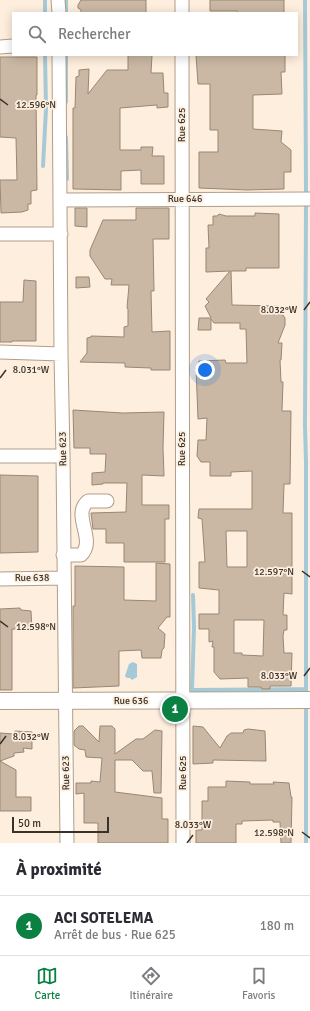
<!DOCTYPE html>
<html lang="fr">
<head>
<meta charset="utf-8">
<style>
	:root { --surface:#fff; --page:#f2f2f3; --text:#2b2b33; --muted:#7c7c81; --line:#e1e1e2; --accent:#0b8043 }
	body { margin:0; font-family:Signika,sans-serif; background:var(--page); color:var(--text) }
	.scale { position:absolute; left:12px; bottom:10px; width:97px; box-sizing:border-box; padding-left:4px; border:2px solid #39322a; border-top:0; font-size:11px; line-height:14px; white-space:nowrap; color:#39322a; -webkit-text-stroke:3px #feeedd; paint-order:stroke }
	.you { position:absolute; left:205px; top:370px; width:14px; height:14px; margin:-10px; border:3px solid #fff; border-radius:50%; background:#1a73e8; box-shadow:0 0 0 6px #1a73e833 }
	.badge { display:grid; place-items:center; width:26px; height:26px; border-radius:50%; background:var(--accent); color:#fff; font-size:13px; font-weight:700 }
	.pin { position:absolute; translate:-50% -50%; border:2px solid #fff; box-shadow:0 1px 4px #0006 }
	.list { margin:0; padding:0; list-style:none }
	h2 { display:flex; justify-content:space-between; align-items:center; height:52px; margin:0; padding:0 16px; font-size:17px }
	h2 small { font-size:13px; font-weight:400; color:var(--muted) }
	.list li { display:grid; grid-template-columns:26px 1fr auto; gap:12px; align-items:center; box-sizing:border-box; height:60px; padding:0 16px; border-top:1px solid var(--line) }
	.list b { display:block; font-size:15px; white-space:nowrap }
	.list p { margin:0; font-size:13px; white-space:nowrap; color:var(--muted) }
	.list em { font-size:13px; font-style:normal; color:var(--muted) }
	.icon { flex:none; width:22px; height:22px; fill:none; stroke:currentColor; stroke-width:2; stroke-linecap:round; stroke-linejoin:round }
	.map { position:relative; flex:none; width:310px; height:843px; overflow:hidden }
	.search { position:absolute; background:var(--surface); box-shadow:0 2px 10px #0003; left:12px; right:12px; top:12px; height:44px; display:flex; align-items:center; gap:10px; box-sizing:border-box; padding:0 14px; border-radius:0px; color:var(--muted); font-size:15px }
	.sheet { height:112px; background:var(--surface) }
	nav { display:flex; justify-content:space-around; align-items:center; box-sizing:border-box; height:56px; border-top:1px solid var(--line); background:var(--surface); font-size:11px; color:var(--muted) }
	nav a { display:grid; justify-items:center; gap:2px }
	nav .on { color:var(--accent) }
	.map>svg:first-child { display:block }
	.water { fill:#a6c9d7 }
	.lines { fill:none; stroke-linecap:round; stroke-linejoin:round }
	.stream { stroke:#a6c9d7; stroke-width:4 }
	.building { fill:#cab8a4; stroke:#988773; fill-rule:evenodd }
	.minor-casing { stroke:#af9e8a; stroke-width:15 }
	.tertiary-casing { stroke:#af9e8a; stroke-width:18 }
	.minor { stroke:#fff; stroke-width:13 }
	.tertiary { stroke:#fff; stroke-width:16 }
	.ticks { fill:none; stroke:#39322a; stroke-width:1.5 }
	.labels { text-anchor:middle; dominant-baseline:central; stroke-width:3.5; stroke-linejoin:round; paint-order:stroke }
	.street-label { font-size:10px; fill:#39322a; stroke:#feeedd }
	.ticks-label { font-size:10px; text-anchor:middle; fill:#39322a; stroke:#feeedd; stroke-width:3.5; stroke-linejoin:round; paint-order:stroke }
</style>
</head>
<body>
<div class="map">
<svg width="310" height="843" viewBox="0 0 310 843">
	<rect width="100%" height="100%" fill="#feeedd"/>
	<!-- water -->
	<path class="water" d="M133,662L137,664V677L132,680L130,678H127L125,676L129,664Z"/>
	<g class="lines">
		<!-- stream -->
		<path class="stream" d="M45,0V13
			M66,0V13
			M305,0L306,191
			M66,102V55
			M66,137L67,179
			M43,166L46,109L45,55
			M306,204L305,426L306,462V689
			M193,595L194,627L192,690L306,689V691
			M306,703V843"/>
	</g>
	<!-- building -->
	<path class="building" d="M81,0H146V13H81V10L78,8V5Z
		M210,0H284V13H237V11H210Z
		M128,55H152L151,73H163L164,93H168V107L157,108V105L120,108V150H141V147H153L152,156H164V184H141V170L121,171V190L73,189V108H75L76,77L79,76V70L89,69L88,94L107,70H128Z
		M196,55H285V72H281L282,94L253,95V129L282,131L281,142L291,150V172H284V189L247,190L199,188V152H218V130H210V84H198Z
		M0,57H37V95H36L37,190L31,191V204H28V210L22,212L1,213L0,180H17L16,138L0,137Z
		M75,208H87V227L75,226Z
		M136,208H169V239H153L154,291H151L152,332L170,331V370H151V368L125,367V363L80,362L87,353V338L91,337V336L124,337V327L128,326V309L127,308L129,285H111L112,279H105L90,256V250L103,220H136Z
		M255,213L279,214V268H246V271H231L232,305L279,306L280,314L283,315L285,318V325L278,343H282L281,360H280L281,382H283L282,411H291L290,484H284L283,513H292V594L284,593L283,615H287V630H284L283,636L284,653H292L291,686H270V689H262L261,687H248V678L220,679L214,672V647H212L213,641L209,642V629H199V614H219V590L199,588V562H205L202,519L198,518L199,509H252V471L231,472V476H210V462H201L197,456L198,440H206L207,418L198,419L196,368H198L199,361L225,360L226,363H247L246,329H240V323H214L211,319V330H198L199,318H211L205,306L209,302L206,299L230,271L206,272V248H209L208,225H213V216H217L219,214L226,216H255ZM226,531H247V567H227ZM234,620H264L263,656L242,655V653H234Z
		M76,277H89L90,287L76,288Z
		M24,280L36,281V341H12V342H0V302H23Z
		M73,410L123,413L164,412L163,448L164,476L142,475V505H169V519H165V562H124V543H106V529H93L91,513L126,512L127,483H103V484L92,485V473L105,472L106,454H90V448H74Z
		M0,475L38,476V552L0,553Z
		M156,563L170,564V617H167L158,628L165,634L164,648L162,650L161,658H142L141,650L119,651V686L73,688V606H75V566L124,567V600L156,601Z
		M20,608L21,610L31,611L32,630L12,629V690H0V609Z
		M79,726H83L99,742L100,726H112L115,729V754L136,739H143L155,730L162,731L161,793H154L152,771H143L132,760H115V792L162,798V819H168V843H98V823H84V793L76,794V783H91V781L100,782L102,758L86,757L85,750L79,749L74,745V731Z
		M193,726L203,727L220,748L227,736L231,733H243L244,730L248,729L265,731L266,761L213,760V763L193,764Z
		M15,731L32,732V749L23,748L24,752L14,753V756L0,761V733L14,734Z
		M0,761L16,770V797H31V811H0Z
		M226,781L250,782V784H274L273,782L289,783L291,797H292L291,843H281L280,822H273V820L242,821V824H236V843H196V830H202V801H208V787H226Z"/>
	<g class="lines">
		<!-- minor casing -->
		<g class="minor-casing">
			<path id="minor" d="M58,0L59,13
				M182,0V13
				M0,47L13,46
				M59,55L61,354L63,456L67,843
				M182,55L183,843
				M60,200L310,199
				M0,234H61
				M0,352L61,354
				M0,456H63
				M63,555H81C97,540 71,515 88,501H107
				M0,579L64,578"/>
		</g>
		<!-- tertiary casing -->
		<g class="tertiary-casing">
			<path id="tertiary" d="M0,701L310,700"/>
		</g>
		<!-- minor -->
		<use href="#minor" class="minor"/>
		<!-- tertiary -->
		<use href="#tertiary" class="tertiary"/>
	</g>
	<!-- ticks -->
	<path class="ticks" d="M0,99L8,105M304,310L310,302M0,378L6,370M302,571L310,577M0,621L8,627M304,676L310,668M0,744L6,736M302,832L310,838M187,843L193,835"/>
	<g class="labels">
		<!-- street labels -->
		<g class="street-label">
			<text transform="translate(182 125) rotate(-90)">Rue 625</text>
			<text x="185" y="199">Rue 646</text>
			<text transform="translate(63 449) rotate(-91)">Rue 623</text>
			<text transform="translate(182 449) rotate(-90)">Rue 625</text>
			<text x="32" y="578">Rue 638</text>
			<text x="131" y="701">Rue 636</text>
			<text transform="translate(66 773) rotate(-91)">Rue 623</text>
			<text transform="translate(183 773) rotate(-90)">Rue 625</text>
		</g>
	</g>
	<g class="ticks-label">
		<text x="36" y="108">12.596°N</text>
		<text x="279" y="313">8.032°W</text>
		<text x="31" y="373">8.031°W</text>
		<text x="274" y="575">12.597°N</text>
		<text x="36" y="630">12.598°N</text>
		<text x="279" y="679">8.033°W</text>
		<text x="31" y="740">8.032°W</text>
		<text x="193" y="828">8.033°W</text>
		<text x="274" y="836">12.598°N</text>
	</g>
</svg>
<div class="scale">50 m</div>
<div class="you"></div>
<div class="pin badge" style="left:175px;top:709px">1</div>
<div class="search"><svg class="icon" aria-label="search" viewBox="0 0 24 24"><circle cx="10" cy="10" r="6"/><path d="M15 15l6 6"/></svg>Rechercher</div>
</div>
<section class="sheet">
<h2>À proximité<small></small></h2>
<ul class="list">
<li><span class="badge">1</span><div><b>ACI SOTELEMA</b><p>Arrêt de bus · Rue 625</p></div><em>180 m</em></li>
</ul>
</section>
<nav>
<a class="on"><svg class="icon" aria-label="map" viewBox="0 0 24 24"><path d="M3 6l6-2 6 2 6-2v14l-6 2-6-2-6 2zM9 4v14M15 6v14"/></svg>Carte</a>
<a><svg class="icon" aria-label="directions" viewBox="0 0 24 24"><path d="M12 3l9 9-9 9-9-9zM9 14v-3h6M13 9l2 2-2 2"/></svg>Itinéraire</a>
<a><svg class="icon" aria-label="saved" viewBox="0 0 24 24"><path d="M7 4h10v16l-5-4-5 4z"/></svg>Favoris</a>
</nav>
</body>
</html>
